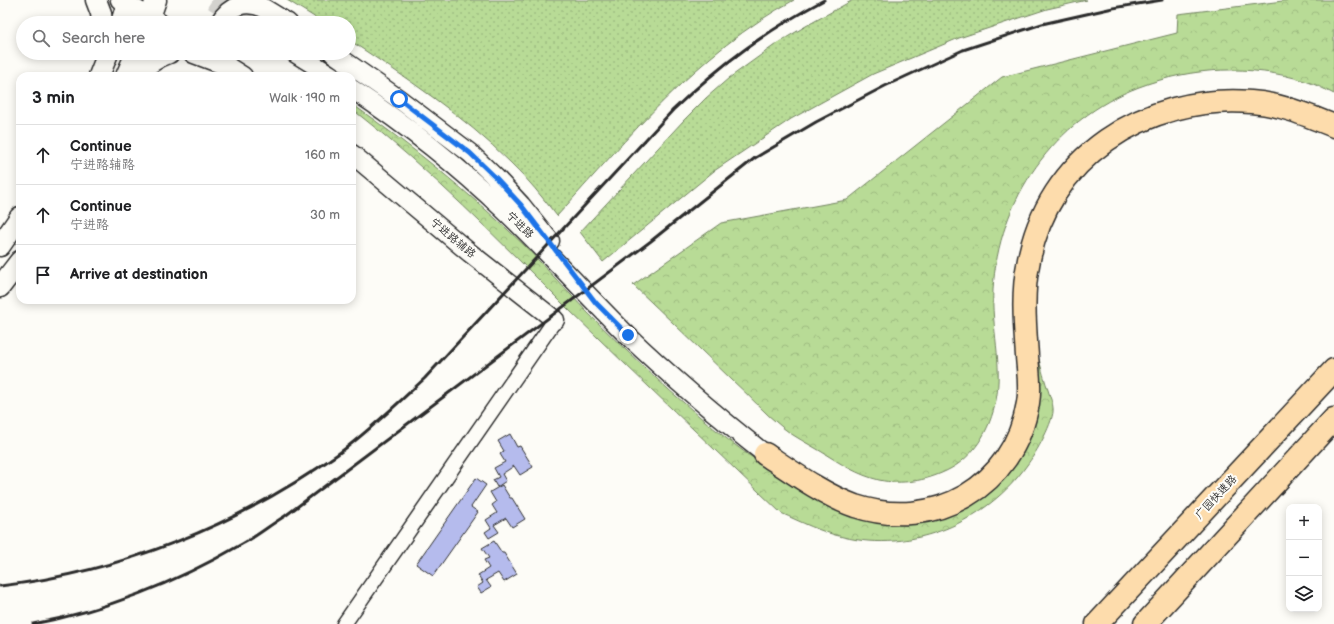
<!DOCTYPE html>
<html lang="en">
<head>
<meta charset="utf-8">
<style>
	:root { --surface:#fff; --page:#f2f2f2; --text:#202124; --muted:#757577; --line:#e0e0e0 }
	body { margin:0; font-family:"Balsamiq Sans","LXGW WenKai TC",sans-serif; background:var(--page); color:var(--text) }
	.controls { position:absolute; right:12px; bottom:12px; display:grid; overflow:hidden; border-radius:8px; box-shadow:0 2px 10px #0003 }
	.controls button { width:36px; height:36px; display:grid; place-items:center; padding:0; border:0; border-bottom:1px solid var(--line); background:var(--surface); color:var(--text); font:20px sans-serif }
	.stop { position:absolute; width:12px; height:12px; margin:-9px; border:3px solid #1a73e8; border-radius:50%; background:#fff }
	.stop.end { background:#1a73e8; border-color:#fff; box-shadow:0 1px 4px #0008 }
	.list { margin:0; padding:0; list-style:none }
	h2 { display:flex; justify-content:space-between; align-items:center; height:52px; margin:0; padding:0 16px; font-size:17px }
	h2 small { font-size:13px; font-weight:400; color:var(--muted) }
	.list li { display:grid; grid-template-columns:26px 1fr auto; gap:12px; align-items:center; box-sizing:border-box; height:60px; padding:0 16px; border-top:1px solid var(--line) }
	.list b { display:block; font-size:15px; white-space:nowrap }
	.list p { margin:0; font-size:13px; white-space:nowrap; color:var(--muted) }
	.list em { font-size:13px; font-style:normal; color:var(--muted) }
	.icon { flex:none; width:22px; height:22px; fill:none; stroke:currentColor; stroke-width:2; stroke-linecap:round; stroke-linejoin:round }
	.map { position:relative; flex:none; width:1334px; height:624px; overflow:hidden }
	.search { position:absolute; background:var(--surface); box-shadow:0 2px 10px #0003; left:16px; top:16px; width:340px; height:44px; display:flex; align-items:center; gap:10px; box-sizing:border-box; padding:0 14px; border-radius:22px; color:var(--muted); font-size:15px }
	.panel { position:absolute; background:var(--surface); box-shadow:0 2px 10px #0003; left:16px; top:72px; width:340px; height:232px; border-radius:12px }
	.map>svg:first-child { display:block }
	.grass { fill:url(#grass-dots); stroke:#728360 }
	.forest { fill:url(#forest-crowns); stroke:#728360 }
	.building { fill:#b5bbed; stroke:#2b2b2b }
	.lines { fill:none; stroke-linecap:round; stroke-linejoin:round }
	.tertiary-tunnel { stroke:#d3d2ce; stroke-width:18; stroke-dasharray:18 9; stroke-linecap:butt }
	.minor-casing { stroke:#2b2b2b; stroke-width:17 }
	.tertiary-casing { stroke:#2b2b2b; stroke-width:21 }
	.secondary-casing { stroke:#2b2b2b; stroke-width:23 }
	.trunk-casing { stroke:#2b2b2b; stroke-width:25 }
	.minor { stroke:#fdfcf7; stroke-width:14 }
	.tertiary { stroke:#fdfcf7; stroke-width:18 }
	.secondary { stroke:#fdfcf7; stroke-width:20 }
	.trunk { stroke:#fddcac; stroke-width:22 }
	.rail { stroke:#2b2b2b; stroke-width:3 }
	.route { stroke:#1a73e8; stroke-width:5 }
	.labels { text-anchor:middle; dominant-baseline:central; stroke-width:4; stroke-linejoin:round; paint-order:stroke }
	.street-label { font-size:11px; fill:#2b2b2b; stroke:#fdfcf7 }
</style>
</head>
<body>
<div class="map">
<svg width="1334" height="624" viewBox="0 0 1334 624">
	<defs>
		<pattern id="grass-dots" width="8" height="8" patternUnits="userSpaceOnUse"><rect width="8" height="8" fill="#b8db96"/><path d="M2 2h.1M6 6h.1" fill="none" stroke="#9ebc81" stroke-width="1.8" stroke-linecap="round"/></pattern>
		<pattern id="forest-crowns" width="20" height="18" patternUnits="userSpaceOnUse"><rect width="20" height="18" fill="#b8db96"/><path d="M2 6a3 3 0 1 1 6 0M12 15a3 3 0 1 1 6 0" fill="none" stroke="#9ebc81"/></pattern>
	</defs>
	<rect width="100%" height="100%" fill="#fdfcf7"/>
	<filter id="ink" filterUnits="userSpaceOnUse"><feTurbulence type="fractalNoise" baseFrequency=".025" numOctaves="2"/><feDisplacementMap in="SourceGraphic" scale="8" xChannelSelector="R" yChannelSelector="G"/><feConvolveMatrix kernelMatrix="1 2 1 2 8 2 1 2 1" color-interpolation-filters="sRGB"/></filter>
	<g filter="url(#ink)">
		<!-- grass -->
		<path class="grass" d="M287,0H794C698,52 629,137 557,216C542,197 528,179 511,163C463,115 405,77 349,40V23H324Z
			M853,0H1087L1047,9L959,38L873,74L791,119L714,171L603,262L580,232L684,120L706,98L729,78L779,42L806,26Z"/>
		<!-- forest -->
		<path class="forest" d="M1291,0H1334V94C1324,89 1315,84 1305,81C1251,64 1192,67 1139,87C1054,119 998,200 993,290C991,326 1003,365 996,400C990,430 974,458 946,471C925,481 902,485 879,480C858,475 841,464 822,452C809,444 794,437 782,427C764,413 749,395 732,380C699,348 666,316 633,285L721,223L847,200L1002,77L1177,33L1178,14Z
			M352,104C413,147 471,194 525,246C546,268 566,290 587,312C623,348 660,383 699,416C718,432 738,448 759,462C772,471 787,478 800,486C824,500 846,516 873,522C913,530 953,518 986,496C1021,471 1041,422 1040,379C1040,371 1038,363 1038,355C1041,368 1045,381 1049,393C1050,398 1053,403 1053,408C1055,420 1035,455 1027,465C987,522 912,554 843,537C821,532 801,522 781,513C710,445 639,378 569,310C499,240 430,170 352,109Z"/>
		<!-- building -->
		<path class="building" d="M510,434L517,447L520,446L533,467L520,475L514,466L502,474L506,481L497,487L493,480L499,477L494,468L505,462L500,454L504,451L498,441Z
			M476,478L486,485L471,507L478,512L433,576L416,564Z
			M502,485L510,498H512L525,519L512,527L506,518L494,525L499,532L489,538L485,532L491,528L486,520L497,513L492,505L496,502L490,492Z
			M494,541L502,553H504L517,574L504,582L498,573L486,580L491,587L481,593L477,587L483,583L478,575L489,568L484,560L489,558L482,548Z"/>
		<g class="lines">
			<!-- tertiary-tunnel -->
			<path class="tertiary-tunnel" d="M212,0L248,23"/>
			<!-- minor casing -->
			<g class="minor-casing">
				<path id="minor" d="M344,624L555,320"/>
			</g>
			<!-- tertiary casing -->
			<g class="tertiary-casing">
				<path id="tertiary" d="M120,0L160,23
					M254,2L288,23
					M219,23C230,5 245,0 264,8
					M295,53L332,76
					M333,53L399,99L470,153L496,178L521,205L550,241
					M213,57L243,76
					M352,89C406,125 457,165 504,210C546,250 586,294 627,335C671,377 717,416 765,454
					M352,154L470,253L555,320"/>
			</g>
			<!-- secondary casing -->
			<g class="secondary-casing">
				<path id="secondary" d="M96,0L101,13L102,23
					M121,23L128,0
					M148,23L156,0
					M194,53L226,65
					M99,76L108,53
					M126,76L136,53
					M137,76C147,64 155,58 169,53
					M0,246L20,217
					M0,287L20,261"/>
			</g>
			<!-- trunk casing -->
			<g class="trunk-casing">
				<path id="trunk" d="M765,454C792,472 824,495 855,506C934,532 1014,487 1028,403C1031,387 1028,372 1027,356C1025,326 1022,294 1028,265C1046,157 1146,94 1251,102C1281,104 1307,115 1334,126
					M1097,624L1334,370
					M1145,624L1334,419"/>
			</g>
			<!-- minor -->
			<use href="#minor" class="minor"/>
			<!-- tertiary -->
			<use href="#tertiary" class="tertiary"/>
			<!-- secondary -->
			<use href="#secondary" class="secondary"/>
			<!-- trunk -->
			<use href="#trunk" class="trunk"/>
			<!-- rail -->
			<path class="rail" d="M0,586C122,572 238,525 338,454C369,431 397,404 425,378L673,110C720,65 766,31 824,0
				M33,624C107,610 177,582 242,544C257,536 270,525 285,516L651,241L755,158L816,122L885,86L963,50L1042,24L1113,8L1162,0"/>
		</g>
	</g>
	<g class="lines" filter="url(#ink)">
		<!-- route -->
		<path class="route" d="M399,99L470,153L496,178L521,205L596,303L628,335"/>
	</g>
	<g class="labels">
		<!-- street labels -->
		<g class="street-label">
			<text transform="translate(520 225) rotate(44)">宁进路</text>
			<text transform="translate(453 238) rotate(40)">宁进路辅路</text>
			<text transform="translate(1216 497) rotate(-47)">广园快速路</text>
		</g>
	</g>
</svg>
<div class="controls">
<button>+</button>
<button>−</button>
<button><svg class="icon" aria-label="layers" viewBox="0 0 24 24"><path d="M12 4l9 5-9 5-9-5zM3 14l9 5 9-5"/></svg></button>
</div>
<div class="stop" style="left:399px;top:99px"></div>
<div class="stop end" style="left:628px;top:335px"></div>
<div class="search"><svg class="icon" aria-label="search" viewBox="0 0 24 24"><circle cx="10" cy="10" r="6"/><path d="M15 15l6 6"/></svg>Search here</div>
<section class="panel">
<h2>3 min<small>Walk · 190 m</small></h2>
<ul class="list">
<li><svg class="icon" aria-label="ahead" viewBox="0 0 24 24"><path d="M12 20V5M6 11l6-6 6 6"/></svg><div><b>Continue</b><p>宁进路辅路</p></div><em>160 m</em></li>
<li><svg class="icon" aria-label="ahead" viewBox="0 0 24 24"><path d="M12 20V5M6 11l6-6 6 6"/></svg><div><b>Continue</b><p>宁进路</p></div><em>30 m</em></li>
<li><svg class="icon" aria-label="arrive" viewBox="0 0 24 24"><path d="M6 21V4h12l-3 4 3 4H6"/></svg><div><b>Arrive at destination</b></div></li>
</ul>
</section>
</div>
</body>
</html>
